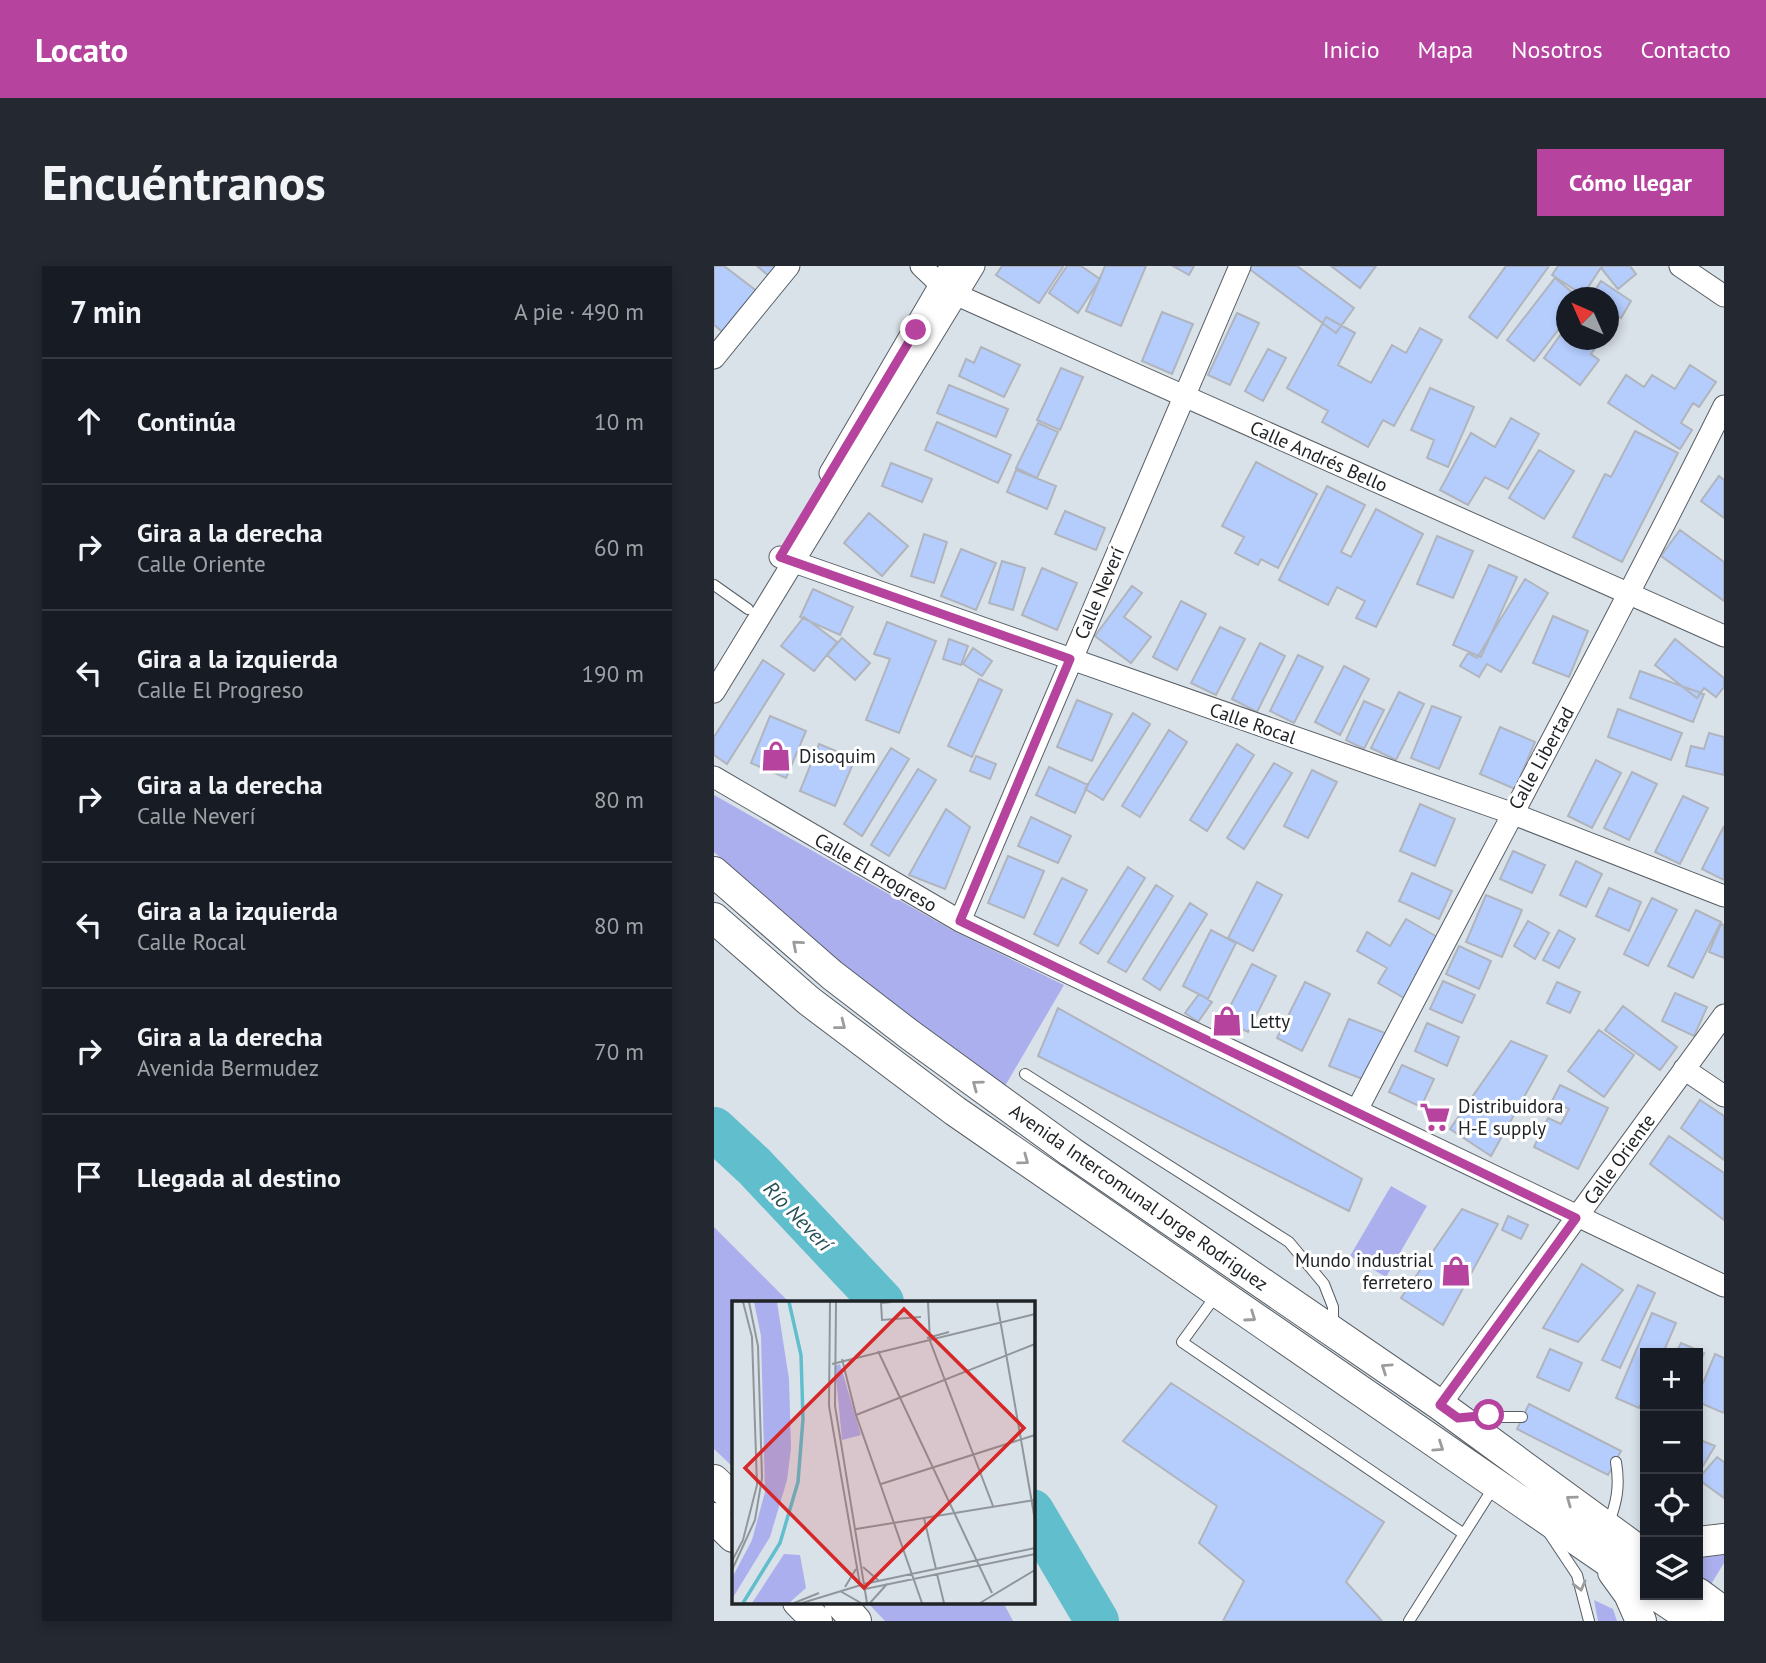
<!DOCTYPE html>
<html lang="es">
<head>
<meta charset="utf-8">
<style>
	:root { --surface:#171b24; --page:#242831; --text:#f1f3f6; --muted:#9ea1a6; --line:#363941; --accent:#b6449e }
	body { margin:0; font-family:"PT Sans",sans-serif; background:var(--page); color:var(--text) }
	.controls { position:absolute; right:21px; bottom:21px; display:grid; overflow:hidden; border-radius:0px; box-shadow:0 4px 10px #0003 }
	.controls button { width:63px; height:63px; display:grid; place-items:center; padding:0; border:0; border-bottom:2px solid var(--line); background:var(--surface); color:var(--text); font:35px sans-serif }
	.compass { position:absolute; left:842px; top:21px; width:63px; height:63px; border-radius:50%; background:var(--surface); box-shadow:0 4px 10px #0003; rotate:315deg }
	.stop { position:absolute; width:21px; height:21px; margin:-16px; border:5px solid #b6449e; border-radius:50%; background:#fff }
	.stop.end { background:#b6449e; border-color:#fff; box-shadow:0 2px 7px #0008 }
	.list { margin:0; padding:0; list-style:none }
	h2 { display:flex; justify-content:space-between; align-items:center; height:91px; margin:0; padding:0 28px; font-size:30px }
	h2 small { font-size:23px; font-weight:400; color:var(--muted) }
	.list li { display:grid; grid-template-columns:46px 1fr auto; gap:21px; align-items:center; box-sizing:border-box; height:126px; padding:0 28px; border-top:2px solid var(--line) }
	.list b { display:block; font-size:26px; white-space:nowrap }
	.list p { margin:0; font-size:23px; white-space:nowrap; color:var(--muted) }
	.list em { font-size:23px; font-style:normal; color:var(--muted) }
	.icon { flex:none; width:38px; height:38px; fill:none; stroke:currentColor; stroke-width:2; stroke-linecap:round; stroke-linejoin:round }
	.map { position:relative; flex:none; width:1010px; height:1355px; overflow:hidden; border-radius:0px }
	header { display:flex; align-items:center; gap:42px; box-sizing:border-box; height:98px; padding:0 35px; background:var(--accent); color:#fff }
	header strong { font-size:33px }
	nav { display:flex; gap:38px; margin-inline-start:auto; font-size:24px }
	.intro { display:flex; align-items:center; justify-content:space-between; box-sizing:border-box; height:168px; padding:0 42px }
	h1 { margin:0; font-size:49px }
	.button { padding:18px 32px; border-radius:0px; background:var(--accent); color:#fff; font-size:24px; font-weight:700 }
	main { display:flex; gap:42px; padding:0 42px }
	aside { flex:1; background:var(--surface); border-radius:0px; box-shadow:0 4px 10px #0003 }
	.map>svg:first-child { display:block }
	.green { fill:#acafed }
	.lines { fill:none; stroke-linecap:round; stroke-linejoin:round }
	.river { stroke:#61becd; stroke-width:44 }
	.building { fill:#b5cdfd; stroke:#b0b4bd; stroke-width:2 }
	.lane-casing { stroke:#575e64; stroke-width:12 }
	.street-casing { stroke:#575e64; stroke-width:23 }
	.secondary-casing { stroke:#575e64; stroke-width:32 }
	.lane { stroke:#fff; stroke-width:10 }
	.street { stroke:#fff; stroke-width:21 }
	.secondary { stroke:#fff; stroke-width:30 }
	.oneway { stroke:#9b9c9e }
	.route { stroke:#b6449e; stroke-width:9 }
	.labels { text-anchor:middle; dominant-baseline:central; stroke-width:6; stroke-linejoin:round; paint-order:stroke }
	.street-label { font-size:19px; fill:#212427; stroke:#fff }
	.poi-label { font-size:19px; fill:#212427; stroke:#fff; text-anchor:start }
	.water-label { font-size:21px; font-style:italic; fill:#275158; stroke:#fff }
	.inset-river { fill:none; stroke:#61becd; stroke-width:3.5 }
	.inset-road { fill:none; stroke:#90969b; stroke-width:2 }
	.view { fill:#d62828; fill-opacity:0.15; stroke:#d62828; stroke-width:3.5 }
	.inset-edge { fill:none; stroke:#212427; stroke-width:3.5 }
</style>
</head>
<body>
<header>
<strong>Locato</strong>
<nav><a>Inicio</a><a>Mapa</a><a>Nosotros</a><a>Contacto</a></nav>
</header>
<div class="intro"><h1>Encuéntranos</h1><a class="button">Cómo llegar</a></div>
<main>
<aside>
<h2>7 min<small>A pie · 490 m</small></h2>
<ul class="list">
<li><svg class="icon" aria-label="ahead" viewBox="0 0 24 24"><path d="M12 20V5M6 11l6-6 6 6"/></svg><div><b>Continúa</b></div><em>10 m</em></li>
<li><svg class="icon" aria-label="right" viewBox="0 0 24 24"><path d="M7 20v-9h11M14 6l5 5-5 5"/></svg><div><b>Gira a la derecha</b><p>Calle Oriente</p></div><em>60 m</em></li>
<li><svg class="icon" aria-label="left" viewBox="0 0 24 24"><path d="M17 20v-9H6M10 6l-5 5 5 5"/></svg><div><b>Gira a la izquierda</b><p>Calle El Progreso</p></div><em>190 m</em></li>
<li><svg class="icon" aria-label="right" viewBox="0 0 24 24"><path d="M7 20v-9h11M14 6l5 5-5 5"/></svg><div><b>Gira a la derecha</b><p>Calle Neverí</p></div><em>80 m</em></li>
<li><svg class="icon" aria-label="left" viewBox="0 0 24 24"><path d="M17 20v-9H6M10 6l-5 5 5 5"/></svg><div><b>Gira a la izquierda</b><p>Calle Rocal</p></div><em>80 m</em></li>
<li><svg class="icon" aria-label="right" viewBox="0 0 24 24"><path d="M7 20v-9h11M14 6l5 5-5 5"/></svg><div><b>Gira a la derecha</b><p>Avenida Bermudez</p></div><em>70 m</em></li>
<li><svg class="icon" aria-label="arrive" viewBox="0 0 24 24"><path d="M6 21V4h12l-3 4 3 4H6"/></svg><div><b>Llegada al destino</b></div></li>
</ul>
</aside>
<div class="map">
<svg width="1010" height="1355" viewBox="0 0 1010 1355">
	<rect width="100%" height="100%" fill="#dae2e9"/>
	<!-- green -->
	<path class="green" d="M0,529L238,664L350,719L291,820L196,754L136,706L0,586Z
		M677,920L713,940L672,1011L636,990Z
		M0,961L75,1036H19V1201L0,1183Z
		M1010,1289V1297L996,1320L984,1311V1292Z
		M880,1334L899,1343L903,1355H884Z
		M153,1336H289L299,1355H171Z"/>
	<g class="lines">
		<!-- river -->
		<path class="river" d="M0,863L40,900L168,1036
			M318,1245L383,1355"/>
	</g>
	<!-- building -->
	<path class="building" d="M0,0H10L44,26L11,68L0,59Z
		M43,0H65L56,11Z
		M288,0H348L349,1L325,37L282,9Z
		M353,0H367L386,13L364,47L335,27Z
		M391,0H432L407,60L372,45Z
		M459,0H480L475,9Z
		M535,0H583L640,42L622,67L534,2Z
		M617,0H662L646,22Z
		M792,0H835L783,72L755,51Z
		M844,0H888L869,29L838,9Z
		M890,0H916L922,8L904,23L887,2Z
		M841,12L865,32H852V54L820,95L793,74Z
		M887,15L917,35L907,52L894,44V32H876Z
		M448,46L479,58L458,108L428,95Z
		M523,47L545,57L516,119L494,109Z
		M612,51L641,67L624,99L657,117L678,79L692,87L706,62L728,74L680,160L669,154L654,181L608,156L614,145L573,122Z
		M852,61V74H887L877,88L885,94L866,119L830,92Z
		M267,81L306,99L290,131L245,110L252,93L260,97Z
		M554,83L572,92L549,135L531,125Z
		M976,99L1002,116L985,141L979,137L967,157L978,164L966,183L894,137L912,109L930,121L938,109L961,123Z
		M347,102L369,111L346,164L323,154Z
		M235,119L294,143L282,171L223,147Z
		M716,122L760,141L734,201L713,192L720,174L697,164Z
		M797,152L825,168L794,223L771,211L754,239L726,224L757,167L781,181Z
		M223,156L297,189L284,217L211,184Z
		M324,157L344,166L323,212L302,202Z
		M921,165L964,187L908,296L859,271L891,208L897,211Z
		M825,184L860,205L830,253L795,232Z
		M542,196L603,228L564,302L547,293L544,299L521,287L530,271L508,260Z
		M177,197L218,213L208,236L168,220Z
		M302,204L342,220L333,243L293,226Z
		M1005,210L1010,214V252L987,235Z
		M613,220L651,239L627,286L637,291L662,243L709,268L662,361L642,352L651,335L623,321L614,339L565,314Z
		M351,245L391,262L382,284L341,268Z
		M155,247L194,280L168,310L130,277Z
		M966,264L1010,296V335L947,290Z
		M210,268L233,276L220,317L197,310Z
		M723,270L759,285L739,332L703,318Z
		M247,283L282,297L262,344L227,330Z
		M288,295L311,302L299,344L275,337Z
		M775,299L803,311L767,391L739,379Z
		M328,302L363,317L343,364L308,349Z
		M811,313L834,327L787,406L773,398L765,411L746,400L754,387L763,392Z
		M418,320L428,327L410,351L437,371L417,397L381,370Z
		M99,323L139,341L126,369L86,351Z
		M467,335L492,348L463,404L439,391Z
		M839,350L874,365L855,411L819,397Z
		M90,351L123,376L100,405L67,380Z
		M173,356L222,375L185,467L152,454L176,393L160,388Z
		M506,361L531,373L502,429L477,417Z
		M128,372L156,397L141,414L113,389Z
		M235,373L254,380L247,399L229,393Z
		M961,373L1010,412V421L1002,431L990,422L983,432L941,399Z
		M546,377L571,390L543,446L518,433Z
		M259,382L278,395L268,410L249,398Z
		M584,389L609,401L580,457L556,445Z
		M49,394L70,408L13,498L0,489V471Z
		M630,400L655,413L626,469L601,456Z
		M926,405L990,428L979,456L916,432Z
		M265,413L288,424L258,491L234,480Z
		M685,426L710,438L682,494L657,482Z
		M363,434L398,448L378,495L343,481Z
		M650,435L670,444L650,483L632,474Z
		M718,440L747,451L725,503L697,492Z
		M904,443L968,467L957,494L894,471Z
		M419,447L436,458L389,534L371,523Z
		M56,450L92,465L72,512L37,497Z
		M786,461L821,476L801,523L766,508Z
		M455,464L473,476L426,551L408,540Z
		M995,467L1010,471V509L972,500L977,480L990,483Z
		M105,478L141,493L121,540L86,525Z
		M523,478L540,489L493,565L476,554Z
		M177,482L195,493L148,570L130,558Z
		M262,490L282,498L276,513L256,505Z
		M882,494L907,507L878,562L854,550Z
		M560,497L578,507L530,583L513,572Z
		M335,501L374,519L361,547L322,529Z
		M204,503L222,514L175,590L157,579Z
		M598,504L623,516L594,572L570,560Z
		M918,506L943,518L915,574L890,562Z
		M969,530L994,542L966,598L941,586Z
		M706,538L741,553L721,600L686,585Z
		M232,543L256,561L231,623L195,609Z
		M317,551L357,570L344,597L304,580Z
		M1010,560V614L988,603Z
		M799,585L831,599L818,627L786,613Z
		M294,590L330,605L310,652L274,637Z
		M862,595L888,608L872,641L846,629Z
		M414,601L431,612L384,688L366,677Z
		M698,607L738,625L725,653L685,635Z
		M348,612L373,624L344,680L320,668Z
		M543,616L568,629L539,685L514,672Z
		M442,619L459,630L412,706L394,696Z
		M895,622L927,636L915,665L882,650Z
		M772,629L808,644L788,691L752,676Z
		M938,632L963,644L934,700L910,688Z
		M476,637L493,648L446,724L429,713Z
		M982,644L1007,656L979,712L954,700Z
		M692,653L725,672L690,732L664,717L673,702L643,685L653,666L676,680Z
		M814,655L835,667L821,693L800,680Z
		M1007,658L1010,659V692L995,686Z
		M497,664L522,677L494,733L469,720Z
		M845,664L861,673L845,702L829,694Z
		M745,680L777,695L765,723L732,708Z
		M538,698L562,710L534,766L509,754Z
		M729,715L761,729L748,757L716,743Z
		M591,716L616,728L588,785L563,772Z
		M843,716L866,726L856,747L833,737Z
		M961,727L993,741L980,770L948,755Z
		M485,728L498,736L484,756L471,747Z
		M909,740L963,781L946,804L891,764Z
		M344,742L648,913L635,945L324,790Z
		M635,753L671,767L651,814L615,800Z
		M713,757L745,771L733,800L701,785Z
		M885,764L920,789L890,831L854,805Z
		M797,775L833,790L777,890L736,863Z
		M688,799L720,813L707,841L675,826Z
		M846,819L894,842L864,903L820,881L834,852L847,858L855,843L838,835Z
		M986,834L1010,850V894L967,862Z
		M955,870L1010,907V954L936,898Z
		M748,943L784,958L729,1059L687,1032Z
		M794,950L814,959L807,973L788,964Z
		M868,998L909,1024L864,1076L829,1062Z
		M924,1019L941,1027L906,1102L888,1094Z
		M938,1047L962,1057L949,1087H931V1127L925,1142L902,1132Z
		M967,1077L990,1087L984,1101V1087H962Z
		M836,1083L868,1097L855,1125L823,1111Z
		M1001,1088L1010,1092V1147L984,1136V1129Z
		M457,1117L670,1256L632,1316L668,1355H509L530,1315L485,1277L503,1240L409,1175Z
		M815,1138L907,1185L894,1209L803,1163Z
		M984,1173L1001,1180L984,1208Z
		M1003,1191L1010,1196V1232L984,1213Z"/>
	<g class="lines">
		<!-- lane casing -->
		<g class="lane-casing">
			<path id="lane" d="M0,319L34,343
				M311,808L575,976L610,1018L619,1041V1059
				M503,1028L468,1076L750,1268
				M752,1151H808
				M894,1259C903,1236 906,1220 902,1196
				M835,1267L863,1309L875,1355
				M695,1355L781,1219"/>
		</g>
		<!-- street casing -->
		<g class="street-casing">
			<path id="street" d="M207,0L226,18L243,29L1010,370
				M966,0L1010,30
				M0,92L75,0
				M116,207L237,0
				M66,291L797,547L1010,630
				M0,426L260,0
				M0,511L246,655L1010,1020
				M246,655L526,0
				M970,803L1010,830
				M643,844C765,609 892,377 1010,140
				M726,1139L1010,749"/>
		</g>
		<!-- secondary casing -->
		<g class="secondary-casing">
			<path id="secondary" d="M0,606L118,709L196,769L357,886L726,1139L931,1289
				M0,652L95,735L241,845L931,1321
				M0,1214L19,1232
				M0,1252L19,1271
				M984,1276L1010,1273
				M899,1306L915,1328L927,1355
				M984,1327L1010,1346
				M942,1329L981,1355
				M84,1336L103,1355
				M125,1336L142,1355"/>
		</g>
		<!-- lane -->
		<use href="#lane" class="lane"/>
		<!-- street -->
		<use href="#street" class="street"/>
		<!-- secondary -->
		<use href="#secondary" class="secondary"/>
	</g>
	<!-- one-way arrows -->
	<defs><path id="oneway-chevron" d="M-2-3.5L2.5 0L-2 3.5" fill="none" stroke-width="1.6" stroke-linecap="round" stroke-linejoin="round" transform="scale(1.75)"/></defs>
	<g class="oneway">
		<use href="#oneway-chevron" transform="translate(83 679) rotate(-139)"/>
		<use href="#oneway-chevron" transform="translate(127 759) rotate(38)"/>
		<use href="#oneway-chevron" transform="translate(263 819) rotate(-144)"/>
		<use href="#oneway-chevron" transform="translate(310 894) rotate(36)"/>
		<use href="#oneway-chevron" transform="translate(537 1051) rotate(35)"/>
		<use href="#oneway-chevron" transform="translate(672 1102) rotate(-146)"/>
		<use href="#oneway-chevron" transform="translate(725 1181) rotate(34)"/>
		<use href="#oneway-chevron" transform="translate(857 1234) rotate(-144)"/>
		<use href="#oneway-chevron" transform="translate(866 1320) rotate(75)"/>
	</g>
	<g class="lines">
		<!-- route -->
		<path class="route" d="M202,64L66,291L356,393L246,655L862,952L726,1139L744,1152L775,1149"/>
	</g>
	<!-- icons -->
	<defs>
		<g id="shop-bare" transform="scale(2.415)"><path d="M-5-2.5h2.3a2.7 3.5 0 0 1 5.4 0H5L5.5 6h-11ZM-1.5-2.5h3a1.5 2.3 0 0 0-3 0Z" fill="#b6449e" stroke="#fff" stroke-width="2.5" paint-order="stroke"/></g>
		<g id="supermarket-bare" transform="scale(2.415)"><path d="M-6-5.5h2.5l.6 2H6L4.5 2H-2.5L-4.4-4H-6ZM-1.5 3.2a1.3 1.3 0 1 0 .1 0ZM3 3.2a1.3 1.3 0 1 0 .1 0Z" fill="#b6449e" stroke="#fff" stroke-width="2.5" paint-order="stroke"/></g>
	</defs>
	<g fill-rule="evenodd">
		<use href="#shop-bare" x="62" y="490"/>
		<use href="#shop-bare" x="513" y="755"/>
		<use href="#supermarket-bare" x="721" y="851"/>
		<use href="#shop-bare" x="742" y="1005"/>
	</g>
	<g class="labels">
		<!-- street labels -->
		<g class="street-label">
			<text transform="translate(605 190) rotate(24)">Calle Andrés Bello</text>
			<text transform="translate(385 327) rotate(-67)">Calle Neverí</text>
			<text transform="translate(539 457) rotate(19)">Calle Rocal</text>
			<text transform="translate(827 492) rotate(-61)">Calle Libertad</text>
			<text transform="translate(162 606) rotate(30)">Calle El Progreso</text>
			<text transform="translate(905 893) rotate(-54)">Calle Oriente</text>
			<text transform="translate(425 931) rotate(35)">Avenida Intercomunal Jorge Rodriguez</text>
		</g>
		<!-- poi labels -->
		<g class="poi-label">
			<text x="85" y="490">Disoquim</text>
			<text x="536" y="755">Letty</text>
			<text x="744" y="840">Distribuidora<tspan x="744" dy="22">H-E supply</tspan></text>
			<text x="719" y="994" text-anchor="end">Mundo industrial<tspan x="719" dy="22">ferretero</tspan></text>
		</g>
		<!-- water labels -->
		<g class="water-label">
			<text transform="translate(84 950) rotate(46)">Río Neverí</text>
		</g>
	</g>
	<!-- overview -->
	<g transform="translate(18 1035)">
		<rect width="303" height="303" fill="#dae2e9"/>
		<path d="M22,1H45L57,78L59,147L55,179L38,236L0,298V277L20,239L33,191L29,35ZM108,63L129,134L110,139L103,65ZM52,253L68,254L74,287L57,302H20Z" fill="#acafed"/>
		<path class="inset-river" d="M11,302L48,242L66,181L71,118L69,54L57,1"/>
		<path class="inset-road" d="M98,1L97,105L128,284L133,288M104,1L103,105L135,302M159,1L149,2L150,19L189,16M196,1L198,40L261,205M265,1L303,219M195,37L217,31M146,50L260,292M110,58L124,114L190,302M100,63L303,13M124,114L303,43M149,183L303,134M192,217L204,268M124,228L303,199M0,260L11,239L25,184L20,36L11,1M131,266L147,280M0,269L23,219L30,177L26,45L17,1M205,273L212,302M132,283L303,247M113,286L124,268M133,288L303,253M108,290L129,302M62,302L87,292M70,302L129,284M138,302L155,283M248,302L303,269"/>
		<path class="view" d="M172,8L292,127L132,287L13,167Z"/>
		<rect width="303" height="303" class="inset-edge"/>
	</g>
</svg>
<div class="controls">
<button>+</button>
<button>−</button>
<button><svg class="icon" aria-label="locate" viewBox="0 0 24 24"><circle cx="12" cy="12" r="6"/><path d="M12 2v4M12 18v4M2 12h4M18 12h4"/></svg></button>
<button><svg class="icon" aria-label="layers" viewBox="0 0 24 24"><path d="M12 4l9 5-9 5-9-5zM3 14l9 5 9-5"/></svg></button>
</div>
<svg class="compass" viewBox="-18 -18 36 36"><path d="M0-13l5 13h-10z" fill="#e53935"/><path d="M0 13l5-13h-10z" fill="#9ea1a6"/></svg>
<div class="stop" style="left:775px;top:1149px"></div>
<div class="stop end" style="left:202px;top:64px"></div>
</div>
</main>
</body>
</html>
